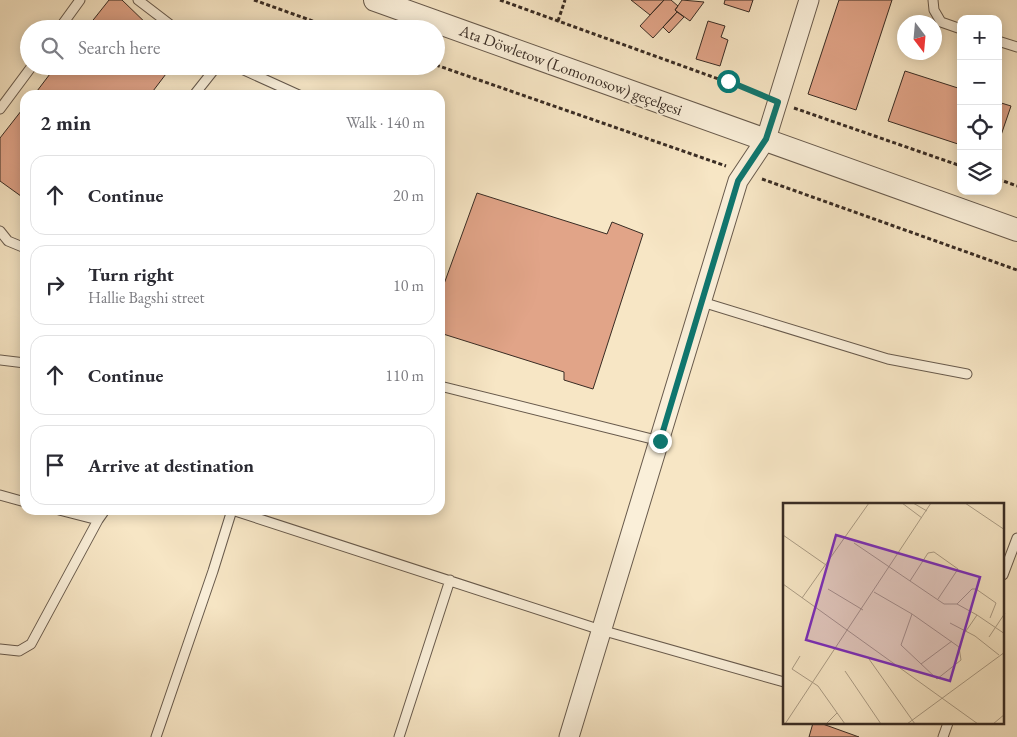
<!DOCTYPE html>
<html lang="en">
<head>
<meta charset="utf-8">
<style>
	:root { --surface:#fff; --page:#f7f7f7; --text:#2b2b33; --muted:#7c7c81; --line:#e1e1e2 }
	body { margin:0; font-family:"EB Garamond",serif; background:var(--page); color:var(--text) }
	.controls { position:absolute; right:15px; top:15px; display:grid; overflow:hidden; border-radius:10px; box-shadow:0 2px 12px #0003 }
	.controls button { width:45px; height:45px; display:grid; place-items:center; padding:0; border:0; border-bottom:1px solid var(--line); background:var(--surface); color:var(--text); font:25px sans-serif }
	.compass { position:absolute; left:897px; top:15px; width:45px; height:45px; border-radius:50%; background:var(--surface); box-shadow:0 2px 12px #0003; rotate:164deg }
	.stop { position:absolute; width:15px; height:15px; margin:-11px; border:4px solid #0f766e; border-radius:50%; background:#fff }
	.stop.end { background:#0f766e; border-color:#fff; box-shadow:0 1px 5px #0008 }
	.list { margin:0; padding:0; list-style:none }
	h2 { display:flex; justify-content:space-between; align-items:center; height:65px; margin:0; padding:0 20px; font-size:21px }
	h2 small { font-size:16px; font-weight:400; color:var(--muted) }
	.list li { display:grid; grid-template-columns:32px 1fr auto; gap:15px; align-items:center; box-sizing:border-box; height:80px; margin:0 10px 10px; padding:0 10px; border:1px solid var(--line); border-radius:15px }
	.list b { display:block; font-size:19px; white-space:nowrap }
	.list p { margin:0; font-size:16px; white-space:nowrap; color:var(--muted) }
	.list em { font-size:16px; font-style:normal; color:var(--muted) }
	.icon { flex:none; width:28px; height:28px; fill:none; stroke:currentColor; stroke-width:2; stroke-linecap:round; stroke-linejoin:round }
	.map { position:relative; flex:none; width:1017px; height:737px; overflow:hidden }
	.search { position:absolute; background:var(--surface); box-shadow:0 2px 12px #0003; left:20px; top:20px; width:425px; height:55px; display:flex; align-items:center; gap:12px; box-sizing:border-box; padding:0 18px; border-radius:28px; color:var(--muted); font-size:19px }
	.panel { position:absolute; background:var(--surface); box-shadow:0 2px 12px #0003; left:20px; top:90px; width:425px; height:425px; border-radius:15px }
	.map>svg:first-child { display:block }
	.building { fill:#e1a488; stroke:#392c24 }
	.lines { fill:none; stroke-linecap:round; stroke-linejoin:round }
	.service-casing { stroke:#685a4c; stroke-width:11 }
	.minor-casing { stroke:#685a4c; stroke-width:21 }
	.tertiary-casing { stroke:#685a4c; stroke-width:24 }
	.path { stroke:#392c24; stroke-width:3; stroke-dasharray:4 2.5; stroke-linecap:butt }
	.service { stroke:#faefd9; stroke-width:9 }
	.minor { stroke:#faefd9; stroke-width:19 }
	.tertiary { stroke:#faefd9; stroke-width:22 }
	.route { stroke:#0f766e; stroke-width:6 }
	.labels { text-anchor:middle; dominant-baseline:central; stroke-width:4; stroke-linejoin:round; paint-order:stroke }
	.street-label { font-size:16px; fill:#392c24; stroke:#faefd9 }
	.inset-road { fill:none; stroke:#ab9c85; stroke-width:1 }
	.view { fill:#7b2cbf; fill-opacity:0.15; stroke:#7b2cbf; stroke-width:2.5 }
	.inset-edge { fill:none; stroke:#392c24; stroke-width:2.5 }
</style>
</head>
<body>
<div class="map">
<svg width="1017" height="737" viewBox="0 0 1017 737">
	<rect width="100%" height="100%" fill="#f7e6c5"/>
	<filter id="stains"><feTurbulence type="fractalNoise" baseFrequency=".004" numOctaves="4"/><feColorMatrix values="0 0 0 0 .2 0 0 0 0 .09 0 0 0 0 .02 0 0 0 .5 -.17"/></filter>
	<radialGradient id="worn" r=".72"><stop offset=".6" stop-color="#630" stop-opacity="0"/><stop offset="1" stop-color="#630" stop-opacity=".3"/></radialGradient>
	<!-- building -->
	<path class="building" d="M109,0H122L152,29H86Z
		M631,0H664L650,15Z
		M664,0H671L678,6L675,10L677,12L653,38L640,26Z
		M682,0L704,2L690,21L675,10Z
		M725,0H753L749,12L724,4Z
		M839,0H892L856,110L808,94Z
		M677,12L684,17L669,33L663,27Z
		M708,21L725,26L721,37L728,40L720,66L696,59Z
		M56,66H172L150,95H34Z
		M905,71L961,89V145L888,121Z
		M998,102L1011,106L998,144Z
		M25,106V199L0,181V138Z
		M477,193L607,234L612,222L643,234L593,389L564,380V372L440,333V295Z
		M813,723H820L859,737H809Z"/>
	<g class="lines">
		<!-- service casing -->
		<g class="service-casing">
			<path id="service" d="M138,0L176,29
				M933,0L934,10L941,22L961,29
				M59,29L80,0
				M998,41L1017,47
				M235,66L299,95
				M194,95L217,66
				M0,109L32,66
				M0,231L8,241L25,248
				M702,302L888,359L967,374
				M0,360L25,363
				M440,386L660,441
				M0,495L25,502
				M59,510L98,520L105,510
				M232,510L601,630L784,682
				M1003,575L1017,538
				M0,649L19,651L31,644L98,520
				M156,737L213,571L232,510
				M399,737L450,580
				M943,737L948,723"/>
		</g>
		<!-- minor casing -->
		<g class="minor-casing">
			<path id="minor" d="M569,737L738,181L766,139L809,0"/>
		</g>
		<!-- tertiary casing -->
		<g class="tertiary-casing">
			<path id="tertiary" d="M375,0L1017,230"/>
		</g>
		<!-- path -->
		<path class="path" d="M254,0L335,29
			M500,0L760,94
			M558,21L565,0
			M436,65L726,166
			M794,108L961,166
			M762,179L1017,270
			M998,179L1017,186"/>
		<!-- service -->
		<use href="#service" class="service"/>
		<!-- minor -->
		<use href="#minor" class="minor"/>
		<!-- tertiary -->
		<use href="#tertiary" class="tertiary"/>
	</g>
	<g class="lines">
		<!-- route -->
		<path class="route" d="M660,441L738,181L766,139L778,102L728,81"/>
	</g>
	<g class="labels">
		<!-- street labels -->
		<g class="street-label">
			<text transform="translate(571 70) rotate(20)">Ata Döwletow (Lomonosow) geçelgesi</text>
		</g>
	</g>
	<!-- overview -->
	<g transform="translate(783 503)">
		<rect width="221" height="221" fill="#f7e6c5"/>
		<path class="inset-road" d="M119,0L139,15M130,0L144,8M182,0L222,27M0,32L43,62M71,40L161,101H174L194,112L183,128M127,78L145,50L151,49L175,66L155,96M0,81L195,221M45,86L80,107M91,89L129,111L176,144L178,157L154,176L118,142L129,111M19,95L86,0M174,101L189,86H193L213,100L207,115M194,112L222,131M167,120L192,133L216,152M206,134L222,110M17,153L9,166L35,183L62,221M86,156L132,221M138,161L169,138M62,168L98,221M2,221L148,0M43,221L54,210M124,221L222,149M210,221L222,211"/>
		<path class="view" d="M53,32L197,74L167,178L23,137Z"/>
		<rect width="221" height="221" class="inset-edge"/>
	</g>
	<rect width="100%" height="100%" filter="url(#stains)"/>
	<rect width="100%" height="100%" fill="url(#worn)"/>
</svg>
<div class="controls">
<button>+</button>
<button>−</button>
<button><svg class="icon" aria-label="locate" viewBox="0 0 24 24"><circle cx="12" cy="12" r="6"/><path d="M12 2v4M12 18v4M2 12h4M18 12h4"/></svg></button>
<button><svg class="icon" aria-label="layers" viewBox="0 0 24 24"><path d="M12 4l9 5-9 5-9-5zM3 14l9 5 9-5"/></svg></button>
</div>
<svg class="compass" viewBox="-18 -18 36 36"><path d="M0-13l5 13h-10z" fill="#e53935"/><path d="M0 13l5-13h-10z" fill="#7c7c81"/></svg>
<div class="stop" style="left:728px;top:81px"></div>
<div class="stop end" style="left:660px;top:441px"></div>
<div class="search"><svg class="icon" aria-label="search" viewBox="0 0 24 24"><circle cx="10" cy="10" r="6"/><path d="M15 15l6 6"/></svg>Search here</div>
<section class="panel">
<h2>2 min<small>Walk · 140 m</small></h2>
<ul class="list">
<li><svg class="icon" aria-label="ahead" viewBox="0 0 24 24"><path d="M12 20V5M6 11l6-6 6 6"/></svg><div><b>Continue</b></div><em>20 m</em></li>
<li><svg class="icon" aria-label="right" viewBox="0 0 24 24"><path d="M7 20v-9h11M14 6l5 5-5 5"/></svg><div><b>Turn right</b><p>Hallie Bagshi street</p></div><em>10 m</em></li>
<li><svg class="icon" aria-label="ahead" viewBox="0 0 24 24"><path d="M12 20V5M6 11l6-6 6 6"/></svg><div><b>Continue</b></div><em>110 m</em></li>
<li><svg class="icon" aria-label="arrive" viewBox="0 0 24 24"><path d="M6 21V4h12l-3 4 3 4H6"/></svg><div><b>Arrive at destination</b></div></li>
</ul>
</section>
</div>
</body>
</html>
